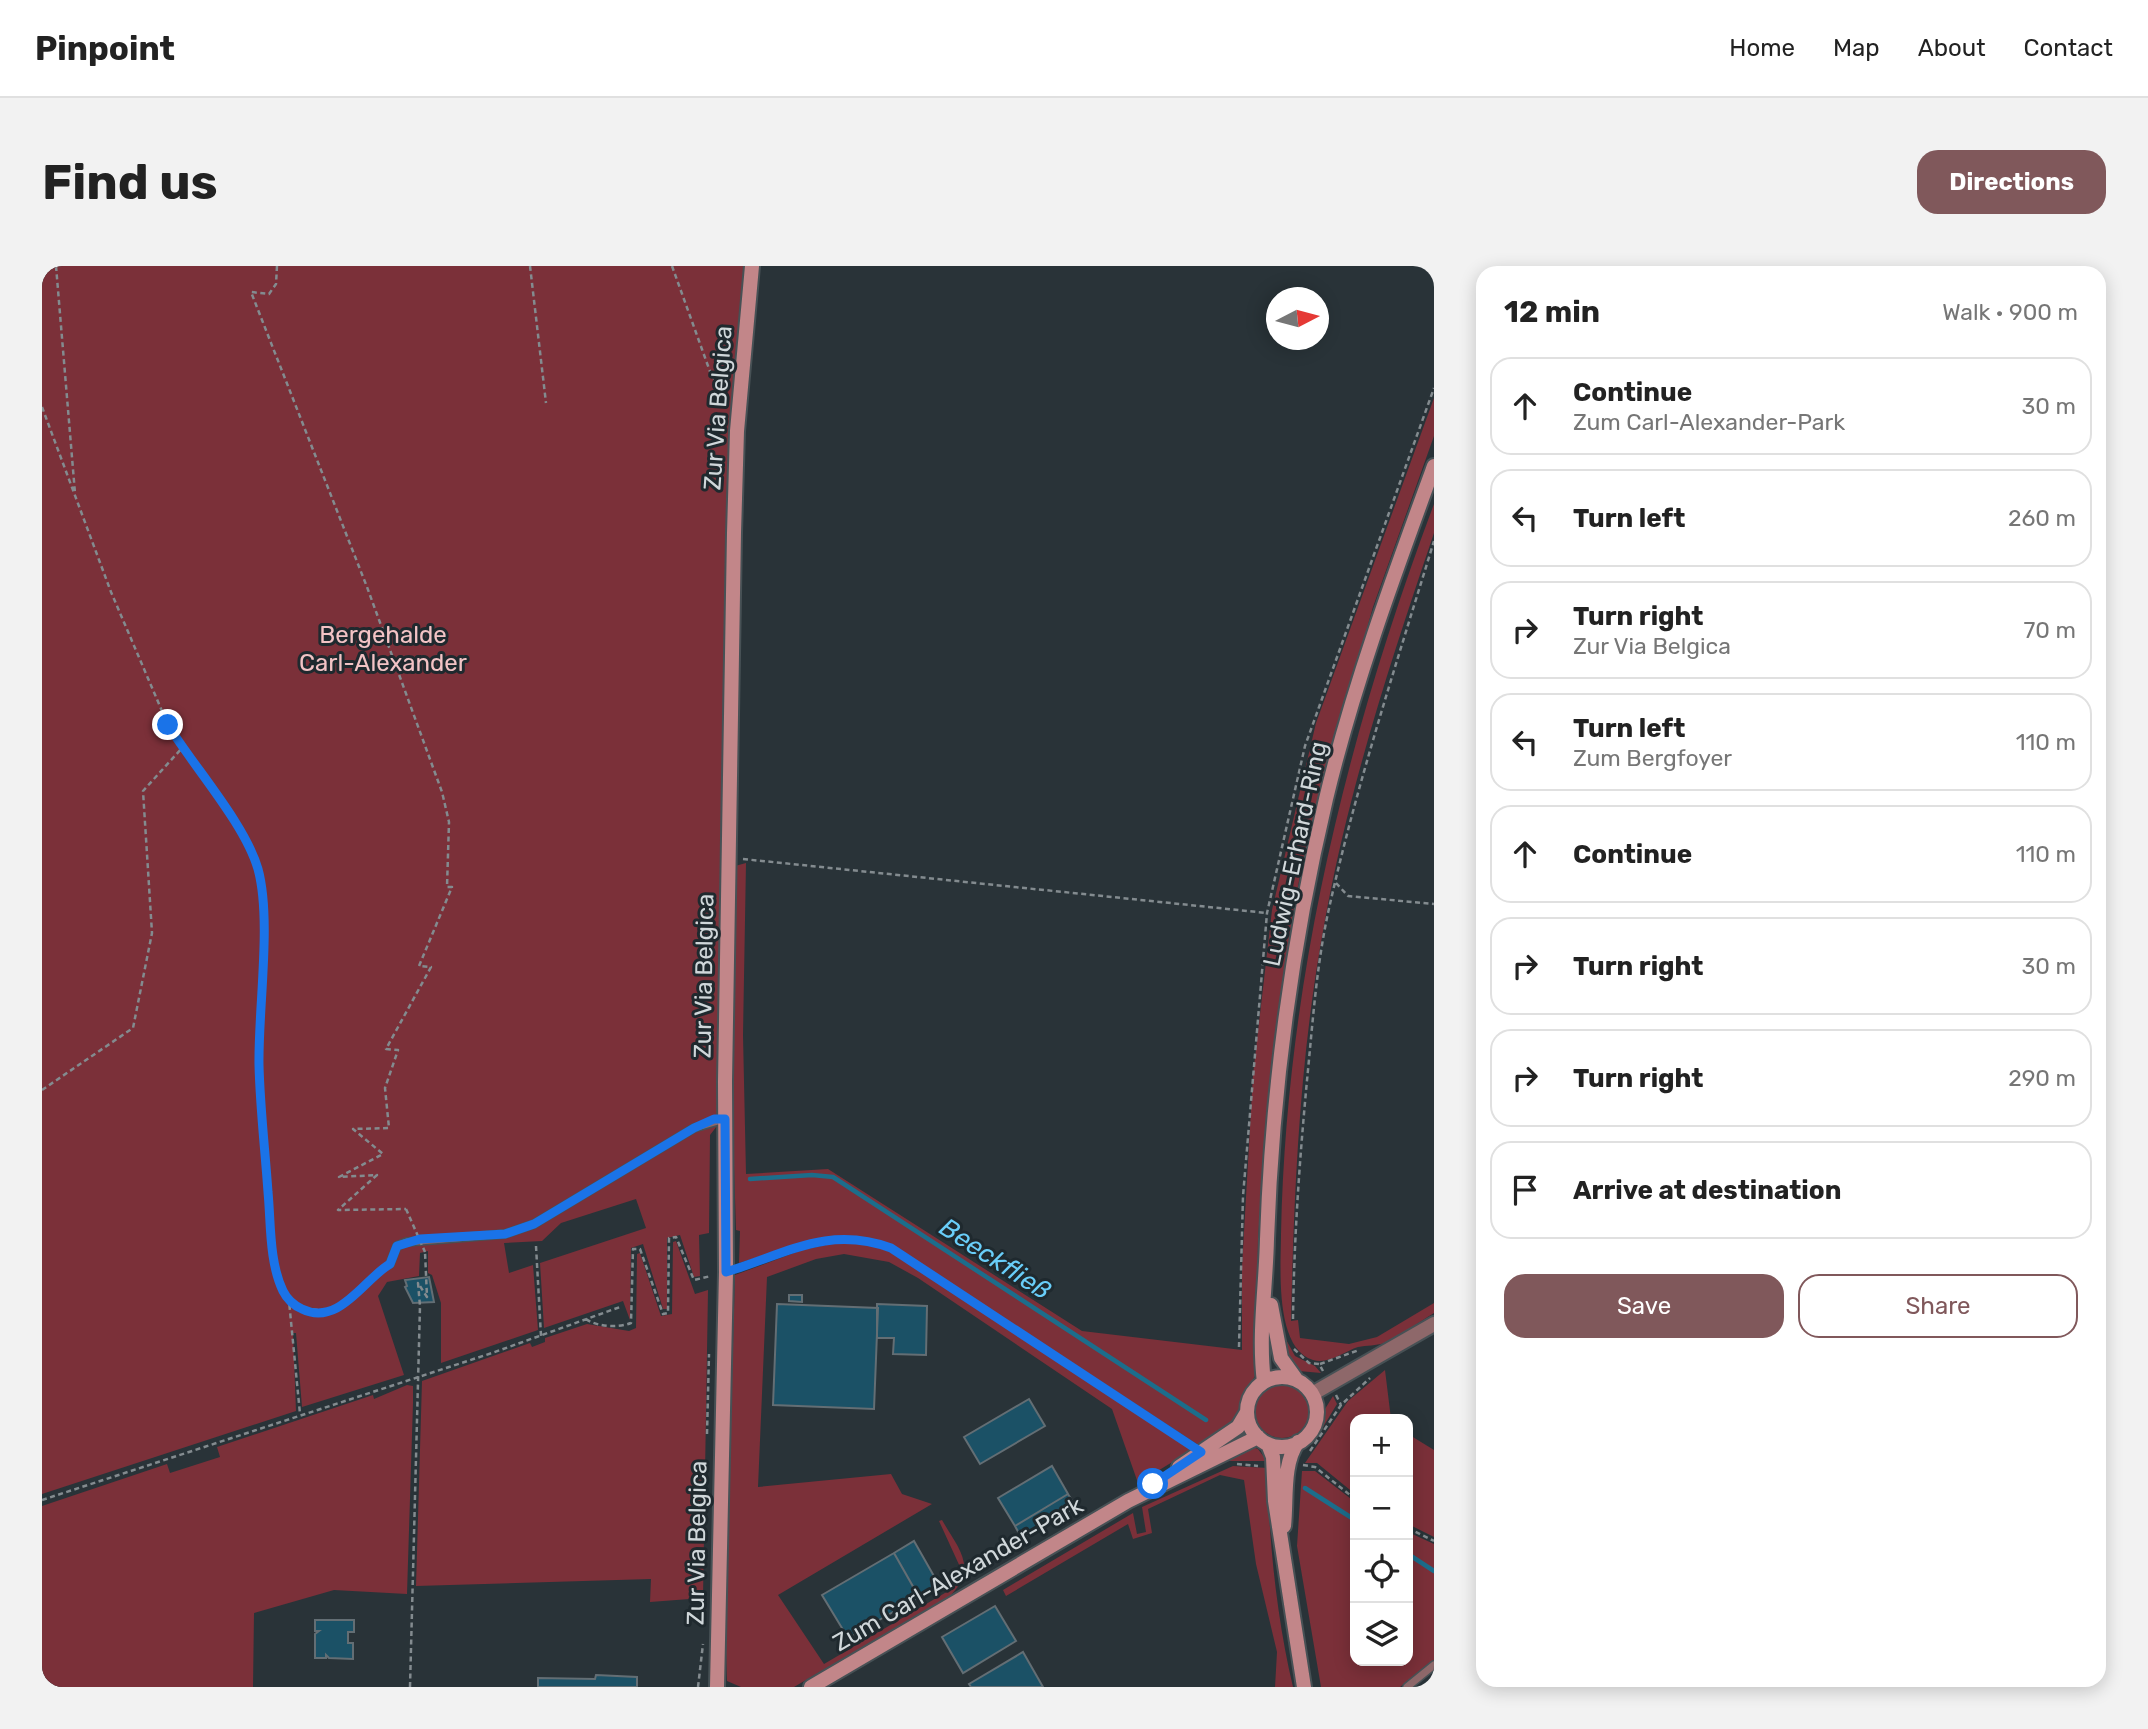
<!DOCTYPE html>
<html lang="en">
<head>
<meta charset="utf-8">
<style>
	:root { --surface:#fff; --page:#f2f2f2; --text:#222; --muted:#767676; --line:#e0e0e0; --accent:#80585b }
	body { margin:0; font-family:Rubik,sans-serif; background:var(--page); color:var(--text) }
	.controls { position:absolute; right:21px; bottom:21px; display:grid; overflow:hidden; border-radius:14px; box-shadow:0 4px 18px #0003 }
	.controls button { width:63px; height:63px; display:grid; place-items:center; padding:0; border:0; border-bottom:2px solid var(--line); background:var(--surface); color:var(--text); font:35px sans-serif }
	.compass { position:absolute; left:1224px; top:21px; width:63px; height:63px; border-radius:50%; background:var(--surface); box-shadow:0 4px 18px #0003; rotate:84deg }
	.stop { position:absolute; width:21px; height:21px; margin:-16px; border:5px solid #1a73e8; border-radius:50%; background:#fff }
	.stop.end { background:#1a73e8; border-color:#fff; box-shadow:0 2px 7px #0008 }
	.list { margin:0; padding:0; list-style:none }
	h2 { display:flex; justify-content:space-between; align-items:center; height:91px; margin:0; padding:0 28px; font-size:30px }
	h2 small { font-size:23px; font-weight:400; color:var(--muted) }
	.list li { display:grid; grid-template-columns:46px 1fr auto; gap:21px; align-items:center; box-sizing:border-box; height:98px; margin:0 14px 14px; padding:0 14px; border:2px solid var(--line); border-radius:21px }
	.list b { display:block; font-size:26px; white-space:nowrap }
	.list p { margin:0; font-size:23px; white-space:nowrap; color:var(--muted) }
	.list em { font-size:23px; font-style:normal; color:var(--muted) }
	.actions { display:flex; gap:14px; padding:21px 28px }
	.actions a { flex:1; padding:16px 0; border:2px solid var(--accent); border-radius:21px; text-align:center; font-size:24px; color:var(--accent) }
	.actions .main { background:var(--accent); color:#fff }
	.icon { flex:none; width:38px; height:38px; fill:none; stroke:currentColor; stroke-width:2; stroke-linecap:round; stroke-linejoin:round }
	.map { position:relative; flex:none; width:1392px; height:1421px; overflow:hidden; border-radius:21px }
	header { display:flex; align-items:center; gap:42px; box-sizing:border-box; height:98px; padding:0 35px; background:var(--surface); border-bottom:2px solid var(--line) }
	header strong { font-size:33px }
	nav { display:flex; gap:38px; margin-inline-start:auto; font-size:24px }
	.intro { display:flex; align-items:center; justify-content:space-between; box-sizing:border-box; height:168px; padding:0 42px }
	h1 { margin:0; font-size:49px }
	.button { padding:18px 32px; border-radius:21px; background:var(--accent); color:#fff; font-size:24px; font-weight:700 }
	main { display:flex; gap:42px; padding:0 42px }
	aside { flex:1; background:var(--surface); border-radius:21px; box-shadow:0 4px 18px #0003 }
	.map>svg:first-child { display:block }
	.green { fill:#7b3039 }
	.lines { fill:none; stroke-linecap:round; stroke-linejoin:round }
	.stream { stroke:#1c6d8b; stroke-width:4.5 }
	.building { fill:#1b5166; stroke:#636e74; stroke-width:2 }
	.lane-casing { stroke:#475155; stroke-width:10 }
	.street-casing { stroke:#475155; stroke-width:18 }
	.secondary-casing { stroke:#475155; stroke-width:18 }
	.path { stroke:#838b8f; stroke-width:2.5; stroke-dasharray:5 3.5; stroke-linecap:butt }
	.lane { stroke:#8e686a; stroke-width:7 }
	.street { stroke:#8e686a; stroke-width:14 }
	.secondary { stroke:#c28689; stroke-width:14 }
	.path-bridge { stroke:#838b8f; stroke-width:2.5; stroke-dasharray:5 3.5; stroke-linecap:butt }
	.route { stroke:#1a73e8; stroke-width:9 }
	.labels { text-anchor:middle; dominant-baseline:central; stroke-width:6; stroke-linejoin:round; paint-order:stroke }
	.street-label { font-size:24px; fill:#d0d7da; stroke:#1f292e }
	.park-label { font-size:24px; fill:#f3c3c5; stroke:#1f292e }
	.water-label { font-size:26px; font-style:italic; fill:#69cef9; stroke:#1f292e }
</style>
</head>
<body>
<header>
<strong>Pinpoint</strong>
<nav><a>Home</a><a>Map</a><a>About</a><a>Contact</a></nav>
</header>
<div class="intro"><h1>Find us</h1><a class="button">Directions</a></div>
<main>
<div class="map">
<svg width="1392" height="1421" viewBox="0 0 1392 1421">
	<rect width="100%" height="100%" fill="#293338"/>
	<!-- green -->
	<path class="green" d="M0,0H706L685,214L675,860L668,869L667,967L657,969L658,1010L652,1011L638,969L625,972V1043H621L601,978L589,982L588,1054L581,1035L502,1062L498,997L604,962L594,933L519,957L500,975L462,977L467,1007L491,999L496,1064L399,1097V1037L390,1009L386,1007V985L378,987L377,1010L345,1016L336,1030L362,1109L260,1141L254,1067H251L254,1145L0,1228Z
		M1392,132V170L1331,341L1266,570L1251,645L1224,853L1216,974L1214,1107L1193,1155L1158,1180L853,981C794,958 754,980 697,997L698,965L694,964L689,803L693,600L704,597L701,769L704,908L786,903L1040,1065L1200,1084V1001L1211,809L1230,644L1274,457Z
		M1392,238V267C1349,394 1307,522 1283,654C1258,786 1252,921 1249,1055L1256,1054L1258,1072L1307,1078L1335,1071L1392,1037V1047C1376,1057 1359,1069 1342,1077C1334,1080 1325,1079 1316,1081C1303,1085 1286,1099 1271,1094C1232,1082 1239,1001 1239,968C1244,718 1304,472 1392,238Z
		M634,975L653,1028L666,1024L661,1332L608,1336L609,1313L374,1320L380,1115L488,1077L490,1081L503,1076V1072L545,1058L587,1065L594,1062L595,988L598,987L619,1050L630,1048L631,976Z
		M804,975L832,980L853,988L1150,1184L1096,1217L1070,1143L876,1012L847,996L802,988L774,993L725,1011L716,1221L849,1208L860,1228L890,1238L736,1329L782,1398L908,1324L919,1303L897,1255L900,1254C916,1282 936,1301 909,1329L752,1421H699L685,1415L683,1355L693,1009L760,984Z
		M1240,1066L1253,1090L1273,1100L1279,1107L1257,1105L1244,1091Z
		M1343,1104L1349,1153H1313V1228L1275,1197H1263L1306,1135Z
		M1213 1145a27 27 0 1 1 54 0a27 27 0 1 1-54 0Z
		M365,1119L371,1120V1137L365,1328L292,1324L212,1347L211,1421H0V1240L125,1198L128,1207L178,1191L175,1181L331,1129L332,1133Z
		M1291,1130L1295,1138L1278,1166L1283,1143Z
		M1366,1168L1392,1184V1271L1366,1258Z
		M1208,1180L1216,1183L1225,1195H1184Z
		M1191,1200L1226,1202C1226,1272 1235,1353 1251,1421H1233L1235,1386L1214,1298L1202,1214L1178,1209L1106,1243L1110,1267L1091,1273L1086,1258L964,1330L961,1324L1091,1247L1095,1268L1104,1266L1100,1241Z
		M1260,1205H1273L1313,1236V1395H1366V1266L1392,1278V1394L1358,1421H1279L1255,1280Z"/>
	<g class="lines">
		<!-- stream -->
		<path class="stream" d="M708,913L770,909L791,911L1164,1154
			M1263,1222L1313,1254
			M1366,1288L1392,1305"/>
	</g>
	<!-- building -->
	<path class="building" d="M387,1011L392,1036L371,1037L363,1021L365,1020L363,1014Z
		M747,1029H760V1036L747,1035Z
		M735,1038L836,1042L832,1143L731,1139Z
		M835,1038L885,1040L884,1089L851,1088L852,1072H835Z
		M987,1133L1003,1160L938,1198L922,1171Z
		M1010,1200L1026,1228L973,1260L956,1232Z
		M1026,1228L1034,1241L980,1273L973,1260Z
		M872,1275L897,1319L877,1331L852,1287Z
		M852,1287L877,1331L806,1372L780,1329Z
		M953,1340L974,1375L921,1407L900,1371Z
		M273,1354H312V1366H306V1377H311V1393L287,1392L284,1389V1392H273V1368L277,1365H273Z
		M981,1386L1001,1421H929L927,1418Z
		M554,1409L595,1411V1421H496V1412L553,1413Z"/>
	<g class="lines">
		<!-- lane casing -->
		<g class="lane-casing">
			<path id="lane" d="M348,998L355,980L365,976L463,968L492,958L652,862L683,853
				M1365,1421L1392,1399"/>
		</g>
		<!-- street casing -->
		<g class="street-casing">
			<path id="street" d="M1270,1128L1392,1058"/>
		</g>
		<!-- secondary casing -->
		<g class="secondary-casing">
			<path id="secondary" d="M1229,1039L1239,1092L1254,1113
				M1205 1146a35 35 0 1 1 70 0a35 35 0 1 1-70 0Z
				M1222,1116C1216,1069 1224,1020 1225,973C1230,825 1250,677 1284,533C1311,420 1352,309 1392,200
				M1226,1178L1231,1191L1233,1235L1262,1421
				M1137,1201L1196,1161L1205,1146
				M1242,1260C1245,1234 1240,1198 1256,1176
				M675,1421L684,1006L683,816L692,267L695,165L710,0
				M769,1421L1086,1235L1216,1171"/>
		</g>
		<!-- path -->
		<path class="path" d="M14,0L33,227
			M235,0L234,18L227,28L209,26L325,321L400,526L407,556L405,621H410L377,700L389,701L344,783L356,784L343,822L347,862L311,863L341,888L297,911L335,909L296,944L364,943
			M488,0L504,137
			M630,0L670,111L685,123
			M0,141L69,326L126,459L202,572L217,606L221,654L217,798L219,858L233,995L241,1024L247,1035L258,1148
			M701,593L1225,647
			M1294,617L1306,630L1392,638
			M0,824L91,762L110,667L101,525L140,482
			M494,980L499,1070
			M696,1003C752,984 790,961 849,982L1145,1178
			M247,1035C270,1049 299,1047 318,1027C326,1019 332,1009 341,1002
			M544,1053C555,1061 576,1062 589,1057L591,983H598L621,1048L626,1047L627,972L634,971L652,1014L669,1010
			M1251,1053C1252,970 1258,887 1266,804C1271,752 1275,698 1286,647C1314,520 1354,399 1392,275
			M1197,1081L1201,930L1225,647L1263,480L1392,122
			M1252,1083L1267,1097L1277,1098L1281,1105
			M1278,1098L1317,1084
			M1294,1129L1299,1139
			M665,1168L667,1088
			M1268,1185L1299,1139L1328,1112
			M1195,1198L1216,1200
			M1261,1199L1273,1201L1313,1233
			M0,1234L450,1087L578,1041
			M1366,1262L1392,1275
			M368,1421L378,1040L376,1017L385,1031L383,986
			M656,1421L661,1378"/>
		<!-- lane -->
		<use href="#lane" class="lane"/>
		<!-- street -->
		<use href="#street" class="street"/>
		<!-- secondary -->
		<use href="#secondary" class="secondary"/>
		<!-- path-bridge -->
		<path class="path-bridge" d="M364,943L383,986"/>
	</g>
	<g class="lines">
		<!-- route -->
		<path class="route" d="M126,459C152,501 203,558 216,603C230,654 216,743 217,799C218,841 223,883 226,926C229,957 227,996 241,1025C245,1033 251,1039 260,1043C297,1061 322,1013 348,998L355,980L378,973L463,968L492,958L652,862L672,853H683L684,1006C744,988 786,959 849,982L1159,1186L1111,1218"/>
	</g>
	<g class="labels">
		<!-- street labels -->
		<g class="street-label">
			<text transform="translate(676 142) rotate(-86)">Zur Via Belgica</text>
			<text transform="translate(1253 588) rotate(-78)">Ludwig-Erhard-Ring</text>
			<text transform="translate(662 710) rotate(-89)">Zur Via Belgica</text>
			<text transform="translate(655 1277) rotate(-89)">Zur Via Belgica</text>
			<text transform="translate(916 1308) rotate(-30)">Zum Carl-Alexander-Park</text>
		</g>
		<!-- park labels -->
		<g class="park-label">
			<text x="341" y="369">Bergehalde<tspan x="341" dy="28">Carl-Alexander</tspan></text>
		</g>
		<!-- water labels -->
		<g class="water-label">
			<text transform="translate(953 993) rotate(33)">Beeckfließ</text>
		</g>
	</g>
</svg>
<div class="controls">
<button>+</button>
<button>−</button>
<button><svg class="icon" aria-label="locate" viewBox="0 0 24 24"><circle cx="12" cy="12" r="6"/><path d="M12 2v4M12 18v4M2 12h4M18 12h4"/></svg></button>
<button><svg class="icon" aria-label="layers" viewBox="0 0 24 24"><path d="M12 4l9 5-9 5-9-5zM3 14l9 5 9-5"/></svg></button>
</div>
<svg class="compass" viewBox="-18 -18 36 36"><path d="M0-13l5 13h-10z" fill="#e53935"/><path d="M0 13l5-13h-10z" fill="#767676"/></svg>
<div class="stop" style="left:1111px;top:1218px"></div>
<div class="stop end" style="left:126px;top:459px"></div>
</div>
<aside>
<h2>12 min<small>Walk · 900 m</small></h2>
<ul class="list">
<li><svg class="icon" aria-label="ahead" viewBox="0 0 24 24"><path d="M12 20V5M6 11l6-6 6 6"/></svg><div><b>Continue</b><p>Zum Carl-Alexander-Park</p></div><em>30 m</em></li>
<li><svg class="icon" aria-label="left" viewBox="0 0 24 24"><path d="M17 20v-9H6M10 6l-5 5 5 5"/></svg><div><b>Turn left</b></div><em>260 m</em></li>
<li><svg class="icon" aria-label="right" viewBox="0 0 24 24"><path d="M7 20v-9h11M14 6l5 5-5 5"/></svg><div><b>Turn right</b><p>Zur Via Belgica</p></div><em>70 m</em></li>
<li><svg class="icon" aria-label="left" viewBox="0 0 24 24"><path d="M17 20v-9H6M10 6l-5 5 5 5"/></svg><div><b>Turn left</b><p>Zum Bergfoyer</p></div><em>110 m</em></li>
<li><svg class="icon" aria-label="ahead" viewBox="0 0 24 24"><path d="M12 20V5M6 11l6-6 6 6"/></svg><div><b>Continue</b></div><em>110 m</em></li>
<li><svg class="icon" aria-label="right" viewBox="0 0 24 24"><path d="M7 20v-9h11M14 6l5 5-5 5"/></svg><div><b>Turn right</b></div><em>30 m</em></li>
<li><svg class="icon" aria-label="right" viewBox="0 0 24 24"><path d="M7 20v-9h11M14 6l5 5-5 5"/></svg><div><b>Turn right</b></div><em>290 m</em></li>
<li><svg class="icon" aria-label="arrive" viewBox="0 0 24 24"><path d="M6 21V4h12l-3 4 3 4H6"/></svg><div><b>Arrive at destination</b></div></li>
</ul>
<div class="actions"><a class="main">Save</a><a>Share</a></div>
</aside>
</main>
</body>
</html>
